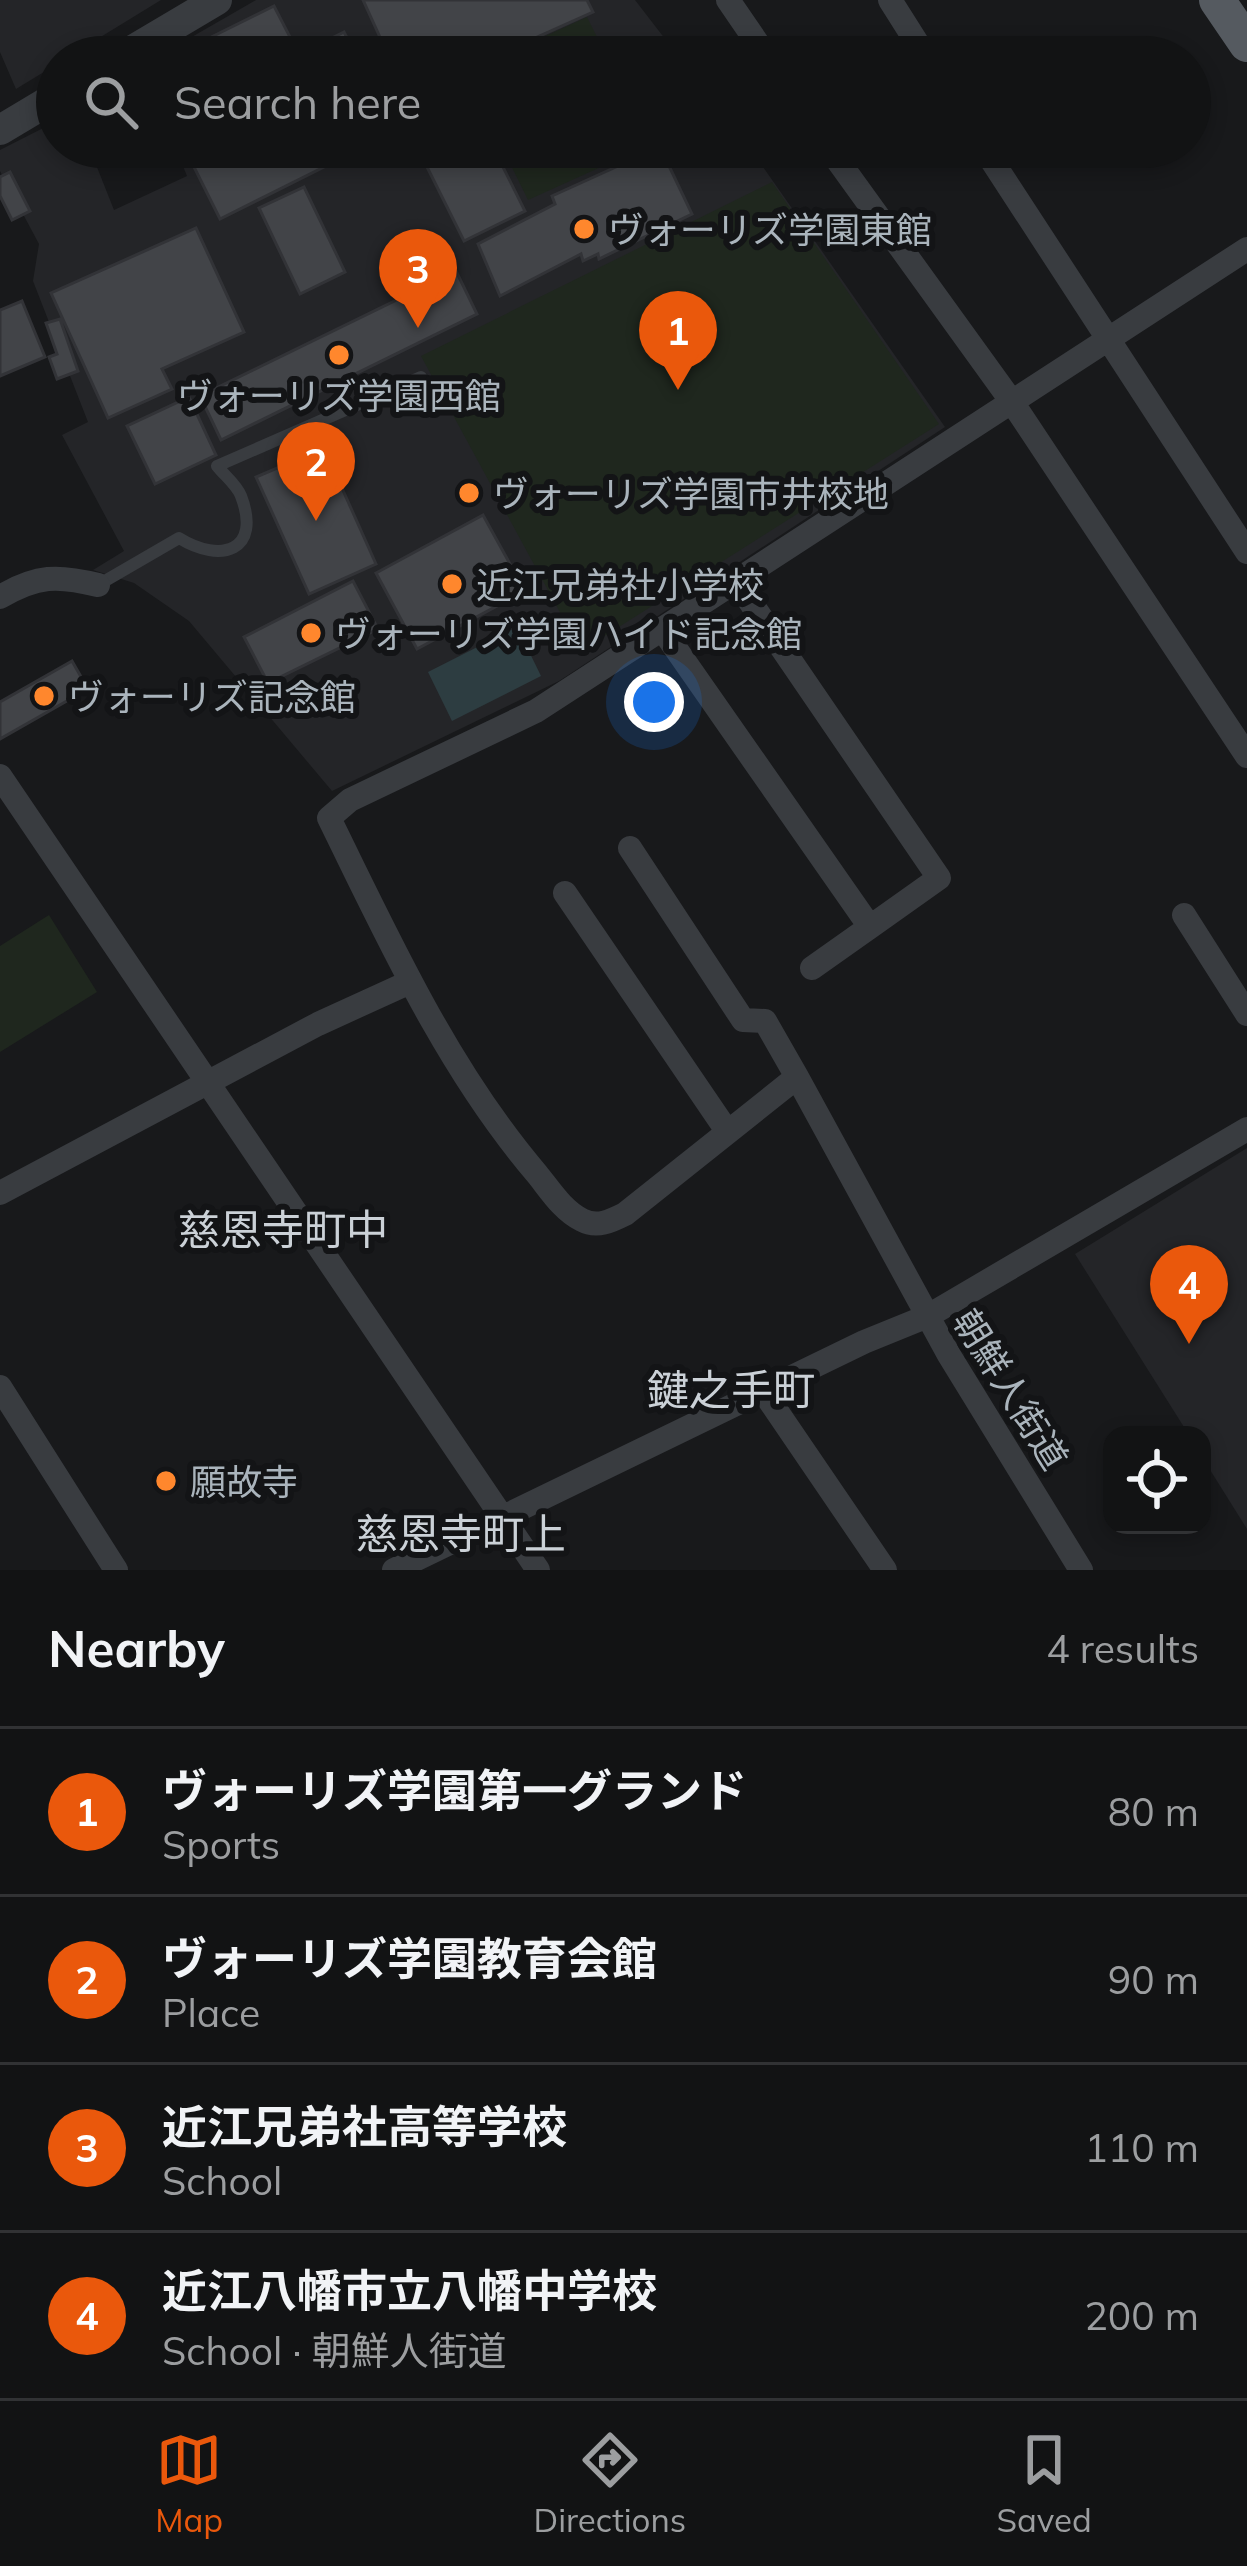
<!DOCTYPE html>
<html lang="en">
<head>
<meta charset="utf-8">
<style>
	:root { --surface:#121314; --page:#1f2022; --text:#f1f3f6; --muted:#9c9ea0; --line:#313234; --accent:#ea580c }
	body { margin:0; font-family:Mulish,"Noto Sans JP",sans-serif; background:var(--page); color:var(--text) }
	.controls { position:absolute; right:36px; bottom:36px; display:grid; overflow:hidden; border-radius:24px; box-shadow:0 6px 18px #0003 }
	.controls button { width:108px; height:108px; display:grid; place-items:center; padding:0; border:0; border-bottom:3px solid var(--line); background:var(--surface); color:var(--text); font:60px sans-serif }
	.you { position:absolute; left:654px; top:702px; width:42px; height:42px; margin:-30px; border:9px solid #fff; border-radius:50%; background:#1a73e8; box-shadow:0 0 0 18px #1a73e833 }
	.badge { display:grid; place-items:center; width:78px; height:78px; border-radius:50%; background:var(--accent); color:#fff; font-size:39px; font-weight:700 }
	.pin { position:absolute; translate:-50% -99px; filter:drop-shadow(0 3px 6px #0008) }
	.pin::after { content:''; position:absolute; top:63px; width:42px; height:36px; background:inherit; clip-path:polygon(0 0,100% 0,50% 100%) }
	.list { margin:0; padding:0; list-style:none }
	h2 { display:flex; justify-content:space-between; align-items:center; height:156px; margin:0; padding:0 48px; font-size:51px }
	h2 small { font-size:39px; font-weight:400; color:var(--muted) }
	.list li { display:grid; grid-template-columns:78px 1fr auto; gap:36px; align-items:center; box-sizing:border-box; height:168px; padding:0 48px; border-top:3px solid var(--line) }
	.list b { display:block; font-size:45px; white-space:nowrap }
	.list p { margin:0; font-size:39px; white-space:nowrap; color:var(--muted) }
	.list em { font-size:39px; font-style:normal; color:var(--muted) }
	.icon { flex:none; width:66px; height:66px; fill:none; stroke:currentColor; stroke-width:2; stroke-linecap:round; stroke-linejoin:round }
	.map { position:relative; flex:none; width:1247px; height:1570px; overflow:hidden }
	.search { position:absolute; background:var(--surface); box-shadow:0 6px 18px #0003; left:36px; right:36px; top:36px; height:132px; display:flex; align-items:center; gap:30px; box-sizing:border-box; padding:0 42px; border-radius:66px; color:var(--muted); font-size:45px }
	.sheet { height:828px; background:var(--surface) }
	nav { display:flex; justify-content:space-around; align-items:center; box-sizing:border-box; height:168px; border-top:3px solid var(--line); background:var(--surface); font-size:33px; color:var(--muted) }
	nav a { display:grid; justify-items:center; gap:6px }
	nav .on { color:var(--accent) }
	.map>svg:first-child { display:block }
	.built { fill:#242528 }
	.green { fill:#1f271e }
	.water { fill:#2d3d41 }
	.building { fill:#424448; stroke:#323337; stroke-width:3 }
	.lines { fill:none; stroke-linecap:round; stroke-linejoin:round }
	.service { stroke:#393c40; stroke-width:12 }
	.minor { stroke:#393c40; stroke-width:24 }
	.tertiary { stroke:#393c40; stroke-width:30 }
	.primary { stroke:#555a60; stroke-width:36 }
	.poi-dot { fill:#ff872d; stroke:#131416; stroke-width:4.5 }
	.labels { text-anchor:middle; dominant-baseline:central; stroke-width:12; stroke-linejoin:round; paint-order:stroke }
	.poi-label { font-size:36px; fill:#aab4bc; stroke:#131416; text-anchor:start }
	.street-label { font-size:36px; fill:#aab4bc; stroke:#131416 }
	.quarter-label { font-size:42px; fill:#cbd1d7; stroke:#131416 }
</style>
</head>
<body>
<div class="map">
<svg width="1247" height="1570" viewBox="0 0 1247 1570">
	<rect width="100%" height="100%" fill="#18191b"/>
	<!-- built -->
	<path class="built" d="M0,0H161L68,57H57V64L16,89L0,52Z
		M256,0H635L679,57H157Z
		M57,121V147H89L114,210L187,176L175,147H749L945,427L559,681L332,791L189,621L134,583L93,570L124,551L62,435L88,422L33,281L39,244L0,171V150Z
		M1247,1148V1529L1202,1457V1435H1189L1075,1254Z"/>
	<!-- green -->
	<path class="green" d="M587,17L607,57H500Z
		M502,147H645L528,200Z
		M772,182L939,424L581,651L421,356Z
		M49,915L97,992L0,1052V946Z"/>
	<!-- water -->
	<path class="water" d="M517,627L541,676L452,721L428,672Z"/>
	<!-- building -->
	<path class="building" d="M363,0H587L593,12L493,57H389Z
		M274,6L290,37L249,57H171Z
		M344,32L357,57H294Z
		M184,147H364L220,219Z
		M417,147H493L525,211L464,241Z
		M660,147L692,214L599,259L598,254L583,261L581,254L500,296L478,244L555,204L552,196Z
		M10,172L30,211L12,220L0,196V177Z
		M304,187L345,272L300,294L259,208Z
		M196,228L244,332L162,369L172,389L108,418L51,293Z
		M456,271L477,314L221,440L200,396Z
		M22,301L45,357L0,376V310Z
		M60,319L78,371L57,379L49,357L57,354L46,323Z
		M189,397L216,455L155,484L127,426Z
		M324,448L376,564L309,594L256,477Z
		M483,515L525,591L417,649L376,573Z
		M353,581L378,629L268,683L244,637Z
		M72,661L88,689L0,739V702Z"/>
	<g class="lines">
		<!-- service -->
		<path class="service" d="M98,585L179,538C221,564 262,551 241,496C237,485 224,475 217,466L421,377"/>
		<!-- minor -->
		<path class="minor" d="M728,0L767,57
			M890,0L926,57
			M828,147L1012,402L1247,756
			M983,147L1247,552
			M0,597C37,575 58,575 98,585
			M662,629L870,927L939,878L736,581
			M0,776L538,1570
			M630,848L743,1020L765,1021L797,1077
			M565,893L727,1131
			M1184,915L1247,1014
			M812,968L870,927
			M0,1193L318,1024L410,982
			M0,1387L116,1570
			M763,1391L885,1570
			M394,1570L864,1342L928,1316L1247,1129
			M1081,1570L949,1355L797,1077L625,1214C611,1221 597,1228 582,1220C563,1211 550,1190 537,1174C448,1070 389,940 329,818L350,800L536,711L1247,249"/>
		<!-- tertiary -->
		<path class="tertiary" d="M121,57L217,0
			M0,130L57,96"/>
		<!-- primary -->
		<path class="primary" d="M1217,0L1247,44"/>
	</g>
	<!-- markers -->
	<g class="poi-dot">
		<circle cx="584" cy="229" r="12"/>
		<circle cx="339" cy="355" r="12"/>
		<circle cx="469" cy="493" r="12"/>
		<circle cx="452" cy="584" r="12"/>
		<circle cx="311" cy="633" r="12"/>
		<circle cx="44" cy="696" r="12"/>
		<circle cx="166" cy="1481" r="12"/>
	</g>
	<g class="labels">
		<!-- poi labels -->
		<g class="poi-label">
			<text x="608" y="229">ヴォーリズ学園東館</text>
			<text x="339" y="395" text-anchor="middle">ヴォーリズ学園西館</text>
			<text x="493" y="493">ヴォーリズ学園市井校地</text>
			<text x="476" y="584">近江兄弟社小学校</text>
			<text x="335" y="633">ヴォーリズ学園ハイド記念館</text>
			<text x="68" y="696">ヴォーリズ記念館</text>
			<text x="190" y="1481">願故寺</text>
		</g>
		<!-- street labels -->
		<g class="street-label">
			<text transform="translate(1011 1389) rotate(58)">朝鮮人街道</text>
		</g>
		<!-- quarter labels -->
		<g class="quarter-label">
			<text x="283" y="1229">慈恩寺町中</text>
			<text x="731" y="1389">鍵之手町</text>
			<text x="461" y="1533">慈恩寺町上</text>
		</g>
	</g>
</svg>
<div class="controls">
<button><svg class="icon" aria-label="locate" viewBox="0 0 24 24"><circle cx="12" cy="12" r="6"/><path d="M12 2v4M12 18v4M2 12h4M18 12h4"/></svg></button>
</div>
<div class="you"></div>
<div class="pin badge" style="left:678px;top:390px">1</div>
<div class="pin badge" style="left:316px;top:521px">2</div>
<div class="pin badge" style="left:418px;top:328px">3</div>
<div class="pin badge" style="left:1189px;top:1344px">4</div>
<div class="search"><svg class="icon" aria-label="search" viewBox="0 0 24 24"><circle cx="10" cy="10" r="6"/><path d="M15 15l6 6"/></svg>Search here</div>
</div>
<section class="sheet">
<h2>Nearby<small>4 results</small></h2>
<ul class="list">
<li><span class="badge">1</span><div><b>ヴォーリズ学園第一グランド</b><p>Sports</p></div><em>80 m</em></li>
<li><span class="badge">2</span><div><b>ヴォーリズ学園教育会館</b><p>Place</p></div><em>90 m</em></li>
<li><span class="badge">3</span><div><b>近江兄弟社高等学校</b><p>School</p></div><em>110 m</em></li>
<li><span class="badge">4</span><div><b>近江八幡市立八幡中学校</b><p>School · 朝鮮人街道</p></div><em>200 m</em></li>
</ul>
</section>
<nav>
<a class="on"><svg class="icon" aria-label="map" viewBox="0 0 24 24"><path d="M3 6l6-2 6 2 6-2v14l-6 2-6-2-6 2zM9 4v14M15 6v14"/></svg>Map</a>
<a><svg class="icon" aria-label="directions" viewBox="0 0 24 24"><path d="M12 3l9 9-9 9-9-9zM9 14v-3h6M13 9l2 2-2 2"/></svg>Directions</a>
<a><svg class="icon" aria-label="saved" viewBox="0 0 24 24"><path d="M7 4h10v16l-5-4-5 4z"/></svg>Saved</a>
</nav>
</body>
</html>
